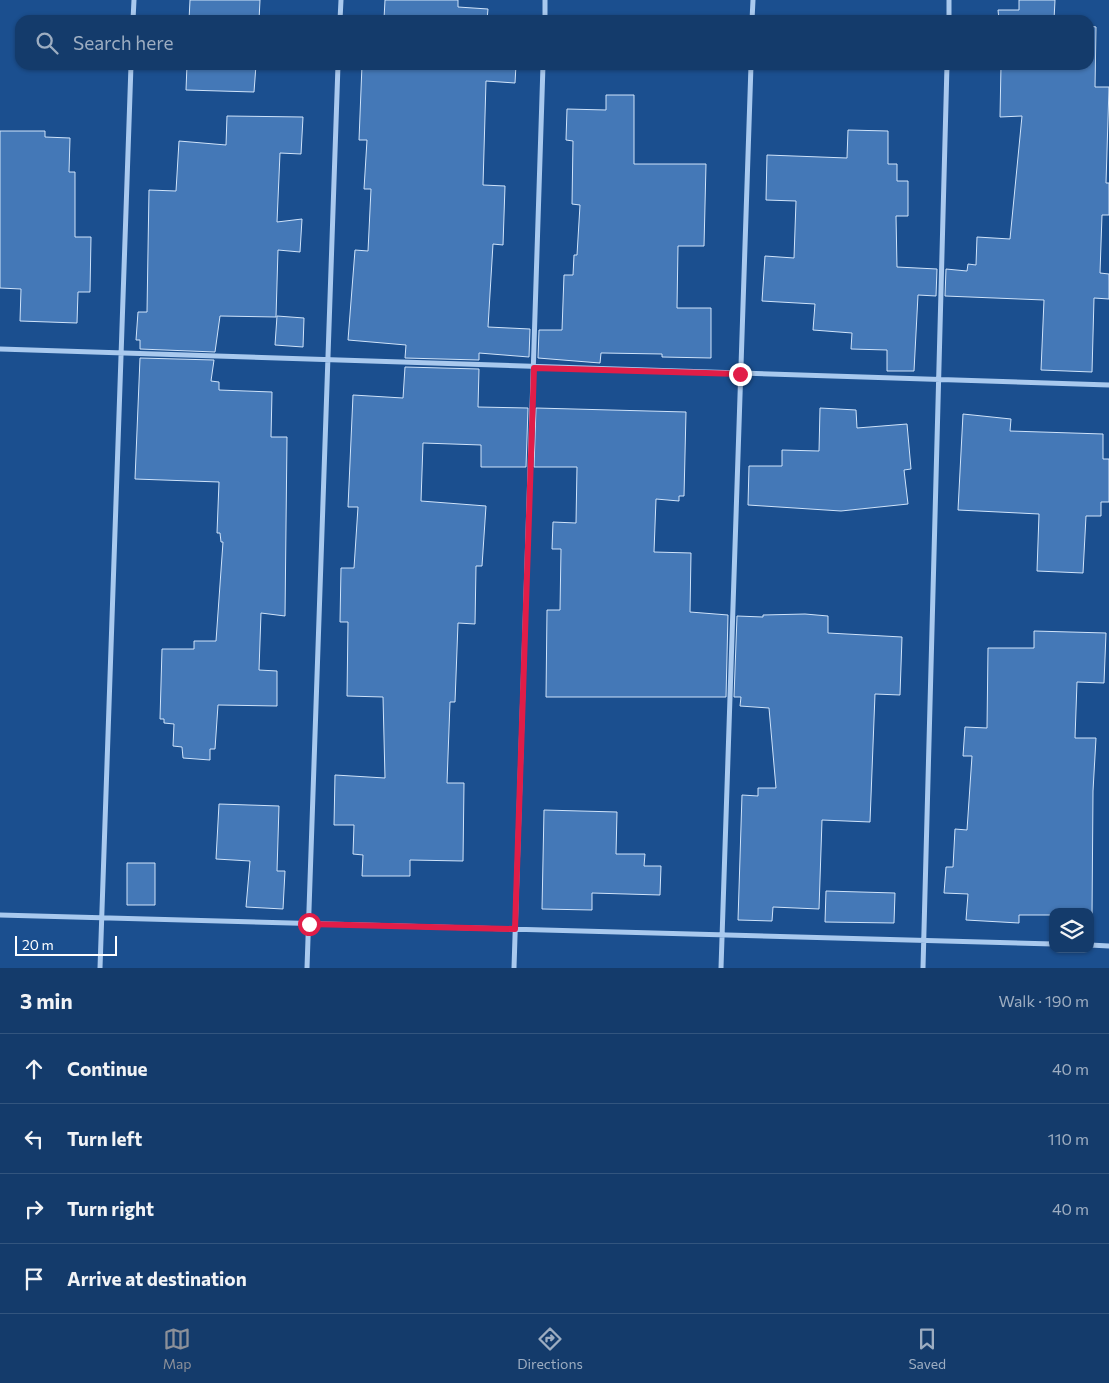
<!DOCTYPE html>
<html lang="en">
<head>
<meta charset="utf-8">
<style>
	:root { --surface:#143b6b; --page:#214673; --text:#f1f3f6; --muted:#9dadc1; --line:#33557e; --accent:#8c9099 }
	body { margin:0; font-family:Commissioner,sans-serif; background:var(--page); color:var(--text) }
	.controls { position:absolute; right:15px; bottom:15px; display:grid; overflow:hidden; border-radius:10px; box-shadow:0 1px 4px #0004 }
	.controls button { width:45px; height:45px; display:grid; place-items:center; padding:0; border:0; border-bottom:1px solid var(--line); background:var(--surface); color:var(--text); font:25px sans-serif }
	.scale { position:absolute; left:15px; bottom:12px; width:102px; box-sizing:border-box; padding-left:5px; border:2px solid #fff; border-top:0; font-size:14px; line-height:18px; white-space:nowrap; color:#fff; -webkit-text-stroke:4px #1b4f8f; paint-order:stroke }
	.stop { position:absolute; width:15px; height:15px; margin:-11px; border:4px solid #e11d48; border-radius:50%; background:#fff }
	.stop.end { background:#e11d48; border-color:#fff; box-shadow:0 1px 5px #0008 }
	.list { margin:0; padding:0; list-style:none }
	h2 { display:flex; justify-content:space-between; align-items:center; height:65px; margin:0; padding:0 20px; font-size:21px }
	h2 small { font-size:16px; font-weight:400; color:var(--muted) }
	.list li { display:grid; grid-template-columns:32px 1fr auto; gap:15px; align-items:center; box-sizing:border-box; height:70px; padding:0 20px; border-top:1px solid var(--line) }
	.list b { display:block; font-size:19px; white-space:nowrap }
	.list em { font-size:16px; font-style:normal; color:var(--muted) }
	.icon { flex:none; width:28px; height:28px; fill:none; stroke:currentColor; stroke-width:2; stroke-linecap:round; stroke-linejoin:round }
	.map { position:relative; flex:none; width:1109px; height:968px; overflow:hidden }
	.search { position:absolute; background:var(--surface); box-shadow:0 1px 4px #0004; left:15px; right:15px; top:15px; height:55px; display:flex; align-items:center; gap:12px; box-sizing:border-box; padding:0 18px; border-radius:15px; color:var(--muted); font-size:19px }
	.sheet { height:345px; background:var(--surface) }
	nav { display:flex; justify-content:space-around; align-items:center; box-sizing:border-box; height:70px; border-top:1px solid var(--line); background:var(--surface); font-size:14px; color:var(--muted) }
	nav a { display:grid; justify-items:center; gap:2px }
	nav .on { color:var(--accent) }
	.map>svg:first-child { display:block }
	.building { fill:#4478b7; stroke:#cfe3fa }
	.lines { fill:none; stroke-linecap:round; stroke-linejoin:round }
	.minor { stroke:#a9c9ee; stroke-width:5 }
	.route { stroke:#e11d48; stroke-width:6 }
</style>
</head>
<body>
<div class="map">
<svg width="1109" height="968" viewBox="0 0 1109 968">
	<rect width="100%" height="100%" fill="#1b4f8f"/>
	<!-- building -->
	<path class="building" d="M190,0H260L259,20H189Z
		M385,0H458V7L488,9L487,20H363L384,19Z
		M1019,0H1055L1054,20H999L998,10H1019Z
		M1089,26L1096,27L1095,87H1109L1106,183H1109V215H1102L1100,273L1109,274V299L1094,298L1092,372L1041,370L1044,300L945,296L946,269L967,271L968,264L976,265L977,237L1010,239L1022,116L1000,117L1001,65H1089Z
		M187,65H256L254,92L186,90Z
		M362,65H516L515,83L486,81L483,185L505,186L503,245L493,244L488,327L530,329L529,357L479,353V360L405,358L406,345L348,340L355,250L368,251L371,189H364L367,140H359Z
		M606,95H634V164H706L704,246H678L677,308H711V358L662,357V354L603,353H601L600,363L538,358L539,330H562L564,275H573L574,255H577L580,205L572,204L573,141L566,140L567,109L606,110Z
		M227,116L303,117L301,154L280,153L277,222L302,219L300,252L278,250L276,317L220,316L215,352L140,349V340H136L138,312H147L149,190L176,191L179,141L226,145Z
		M848,130L888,131V164H897V181H908V216H896L897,267L937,269L936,296L918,295L914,371H887V350L851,349L852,333L813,330L815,304L762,301L765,256L794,258L796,201L766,200L767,155L847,158Z
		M0,131H45V137L70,138L69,172H75V237H91L90,292H78L77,323L20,321L21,289L0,288Z
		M277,316L304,318L303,347L275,345Z
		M140,358L214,360L211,381L219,382V390L272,392L271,437H287L285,616L261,613L259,670L277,671V706L218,705L215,749H210V760L183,758L182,747L173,746L174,724L164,723V719H160L162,649H194V641H216L223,542H221L220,533H217L219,482L135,479Z
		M405,367L479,369L478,407L528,408L526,467H481V445L423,443L421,501L486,506L482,566H476L475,624L458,623L455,702H450L447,783H464L463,861L410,860V876H362L363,855L353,854L354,825H334L335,775L385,778L383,697L347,696L348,622H340L341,568H354L358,507H348L353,395L403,398Z
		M536,408L686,412L684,496H679V501L656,499L654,552L691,553L690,612L728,615L726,697H546L547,610H560L561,549H552L553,522L576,523L577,467H534Z
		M820,408L856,410L857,428L907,424L911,469L904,470L908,504L841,511L748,505L749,466H782V450L819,451Z
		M963,414L1011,419L1010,431L1103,434V459H1109V502H1101V516H1086L1083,573L1037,571L1039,514L958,510Z
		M805,614L828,616V633L902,637L900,695L875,694L870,822L822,820L819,909L773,907L772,921L738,920L742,795L758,796V788H776L769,708L740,706L741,697H734L737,616L763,617V615Z
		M1034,631L1106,633L1104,683L1077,682L1075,738H1096L1093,791L1092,916H1090V912H1053V915H1019V923L966,920L968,894L944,893L946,867H953L955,829L967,830L972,756H963L965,727L987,728L988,648H1034Z
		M219,804L279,806L277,871H285L283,909L246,907L250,861L216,859Z
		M544,810L617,812L616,854H645L644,866H661L660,895L592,893V910L542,909Z
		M127,863H155V905H127Z
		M826,891L895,893L894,923L825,922Z"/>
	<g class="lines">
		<!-- minor -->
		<path class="minor" d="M133,20L134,0
			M340,20L341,0
			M545,20V0
			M752,20L753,0
			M949,20V0
			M0,349L1109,385
			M0,915L1053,944
			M1090,945L1109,946
			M100,968L131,65
			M307,968L338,65
			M514,968L543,65
			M721,968L751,65
			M923,968L947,65"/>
	</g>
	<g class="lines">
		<!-- route -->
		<path class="route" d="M309,924L515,929L534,368L740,374"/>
	</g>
</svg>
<div class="controls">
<button><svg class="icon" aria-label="layers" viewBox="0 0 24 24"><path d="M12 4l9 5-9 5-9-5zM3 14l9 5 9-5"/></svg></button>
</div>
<div class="scale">20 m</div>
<div class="stop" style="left:309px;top:924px"></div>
<div class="stop end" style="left:740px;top:374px"></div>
<div class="search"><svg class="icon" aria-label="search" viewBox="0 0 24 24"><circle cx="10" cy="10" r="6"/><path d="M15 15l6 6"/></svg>Search here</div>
</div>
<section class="sheet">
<h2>3 min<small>Walk · 190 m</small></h2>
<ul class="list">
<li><svg class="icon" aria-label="ahead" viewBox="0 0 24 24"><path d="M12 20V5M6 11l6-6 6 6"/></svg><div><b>Continue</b></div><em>40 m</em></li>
<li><svg class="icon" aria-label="left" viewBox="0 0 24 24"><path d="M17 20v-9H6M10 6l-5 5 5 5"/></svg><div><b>Turn left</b></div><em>110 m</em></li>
<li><svg class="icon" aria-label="right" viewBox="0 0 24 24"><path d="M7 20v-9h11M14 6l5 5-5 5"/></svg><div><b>Turn right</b></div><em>40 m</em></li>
<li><svg class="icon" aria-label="arrive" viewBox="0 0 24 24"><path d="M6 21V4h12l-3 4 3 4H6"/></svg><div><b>Arrive at destination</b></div></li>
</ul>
</section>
<nav>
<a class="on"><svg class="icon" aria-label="map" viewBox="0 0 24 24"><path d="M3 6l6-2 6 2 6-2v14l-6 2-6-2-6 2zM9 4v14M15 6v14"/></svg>Map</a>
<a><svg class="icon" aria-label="directions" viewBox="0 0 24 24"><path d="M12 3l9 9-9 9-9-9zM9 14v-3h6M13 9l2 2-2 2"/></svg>Directions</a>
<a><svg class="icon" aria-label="saved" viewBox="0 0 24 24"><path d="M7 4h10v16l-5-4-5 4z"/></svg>Saved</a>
</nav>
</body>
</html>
